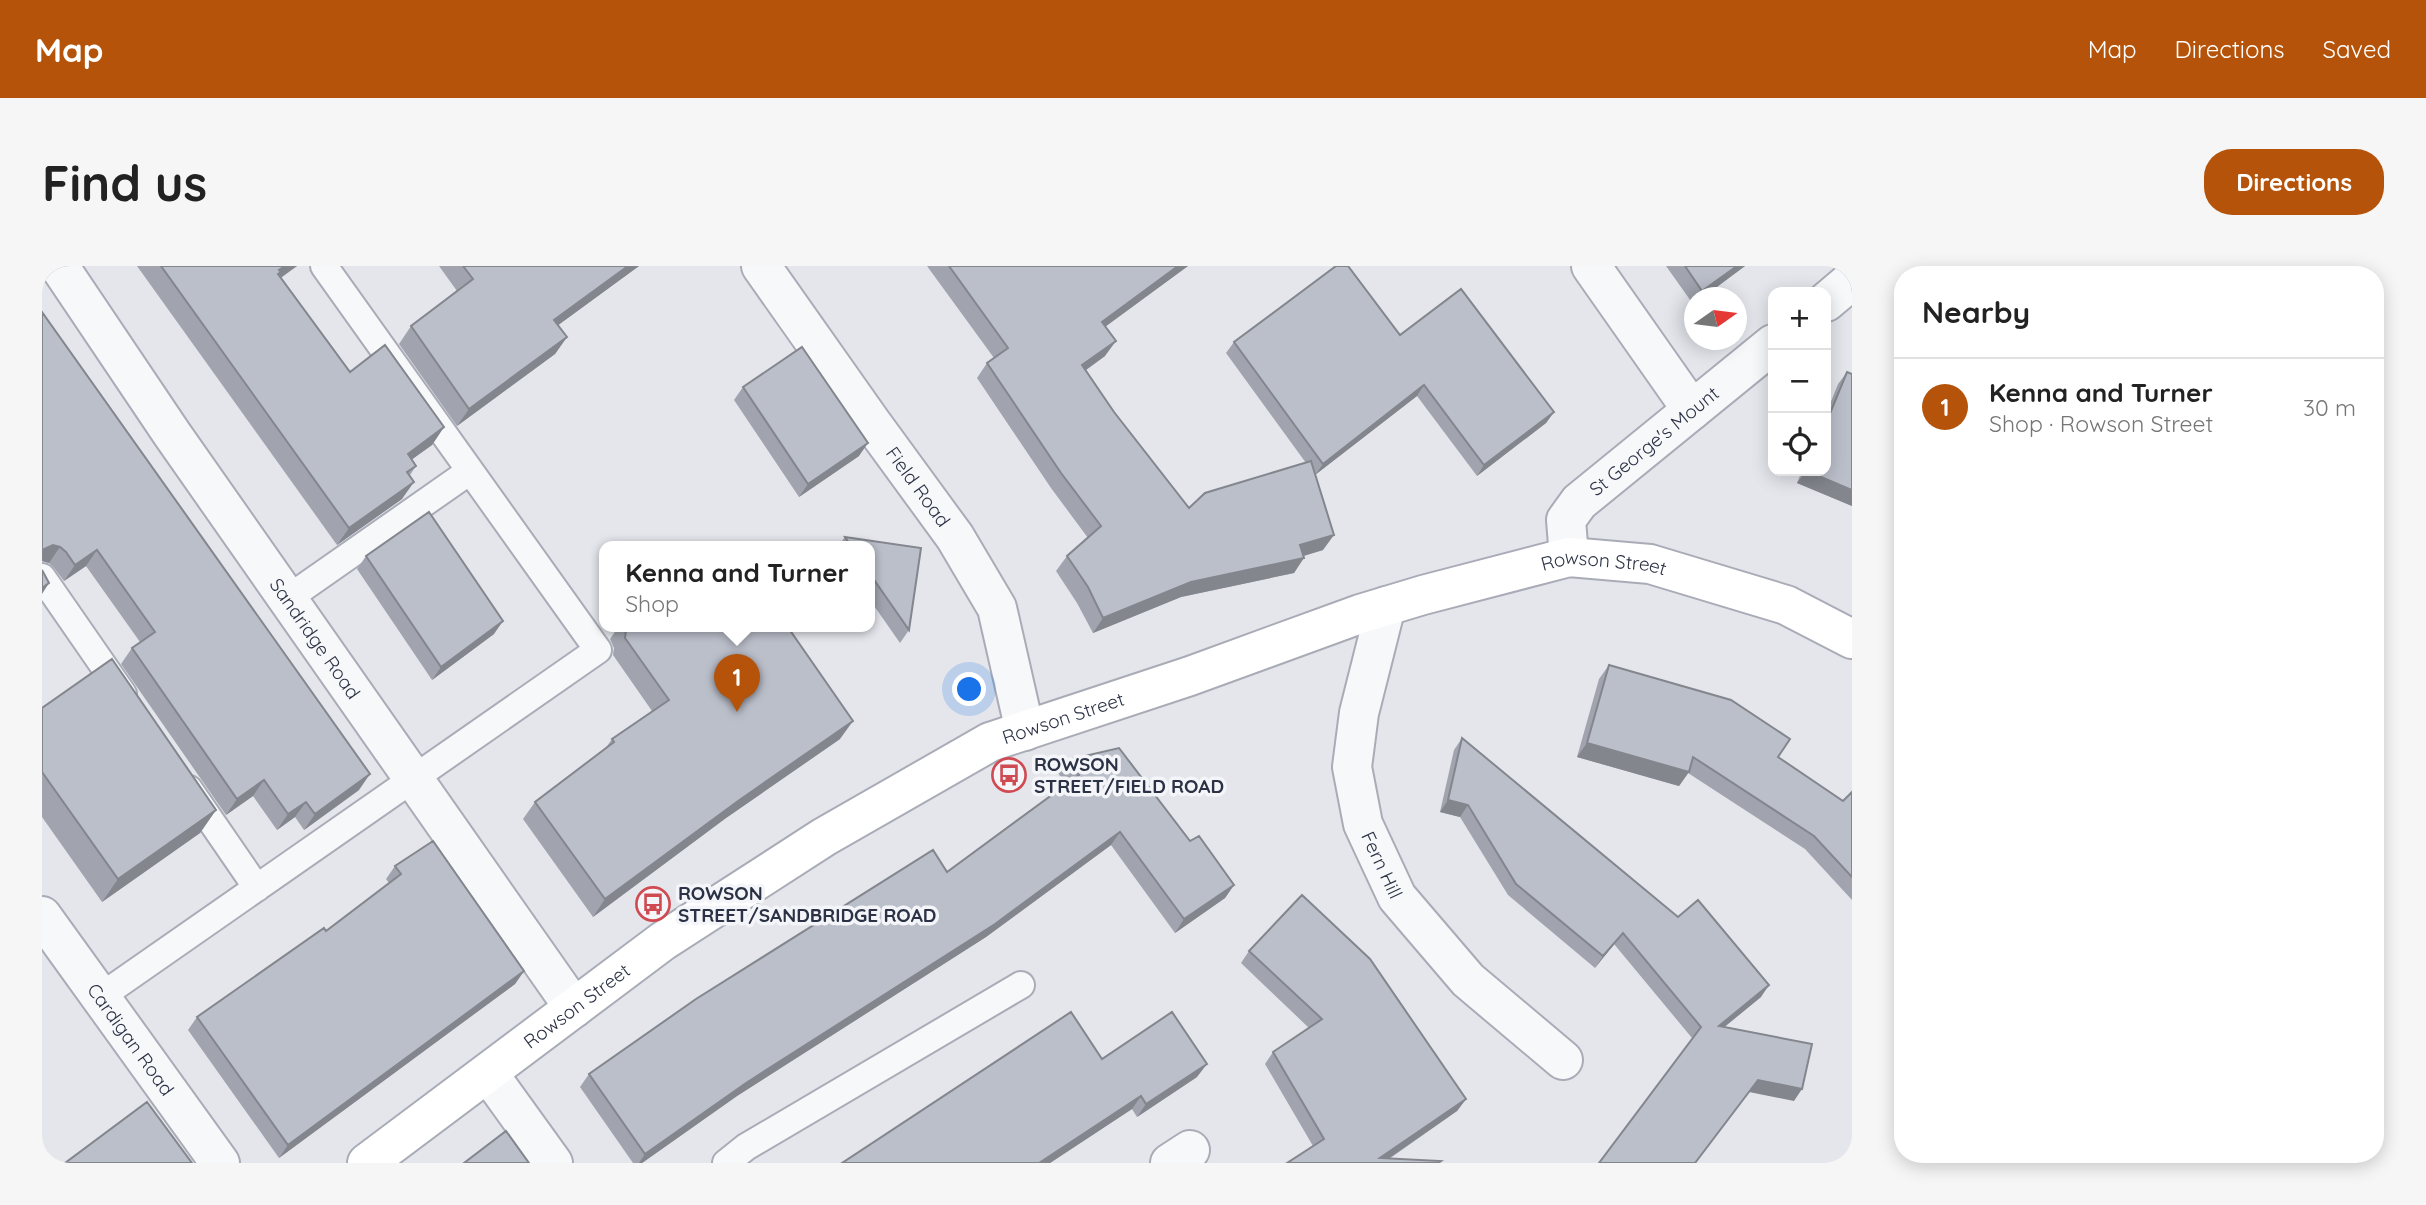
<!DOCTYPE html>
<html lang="en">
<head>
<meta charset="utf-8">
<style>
	:root { --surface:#fff; --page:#f6f6f6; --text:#222; --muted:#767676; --line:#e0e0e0; --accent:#b45309 }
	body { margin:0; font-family:Quicksand,sans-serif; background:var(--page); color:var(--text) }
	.controls { position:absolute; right:21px; top:21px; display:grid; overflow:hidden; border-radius:14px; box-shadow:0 4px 18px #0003 }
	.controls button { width:63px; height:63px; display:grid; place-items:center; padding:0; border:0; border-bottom:2px solid var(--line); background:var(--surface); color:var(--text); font:35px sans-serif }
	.compass { position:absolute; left:1642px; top:21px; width:63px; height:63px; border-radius:50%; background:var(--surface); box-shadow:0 4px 18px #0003; rotate:76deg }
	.you { position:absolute; left:928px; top:424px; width:24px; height:24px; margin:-18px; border:5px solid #fff; border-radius:50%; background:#1a73e8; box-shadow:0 0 0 10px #1a73e833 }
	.badge { display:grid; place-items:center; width:46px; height:46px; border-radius:50%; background:var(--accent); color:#fff; font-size:23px; font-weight:700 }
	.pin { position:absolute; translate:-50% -58px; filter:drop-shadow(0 2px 4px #0008) }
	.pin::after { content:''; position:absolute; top:37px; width:24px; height:21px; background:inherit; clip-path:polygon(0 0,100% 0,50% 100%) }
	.popup { position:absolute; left:557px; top:275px; width:276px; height:91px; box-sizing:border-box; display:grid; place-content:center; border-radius:14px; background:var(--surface); filter:drop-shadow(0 2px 5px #0005); font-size:23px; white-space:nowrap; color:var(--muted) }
	.popup b { font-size:26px; color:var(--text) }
	.popup::after { content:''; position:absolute; left:50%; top:100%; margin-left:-14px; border:14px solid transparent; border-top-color:var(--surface) }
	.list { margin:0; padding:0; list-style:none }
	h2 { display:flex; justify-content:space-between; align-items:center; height:91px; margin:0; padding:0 28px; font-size:30px }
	h2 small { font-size:23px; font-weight:400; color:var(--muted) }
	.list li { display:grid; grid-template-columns:46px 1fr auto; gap:21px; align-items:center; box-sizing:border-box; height:98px; padding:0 28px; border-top:2px solid var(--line) }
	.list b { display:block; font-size:26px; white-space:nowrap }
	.list p { margin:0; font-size:23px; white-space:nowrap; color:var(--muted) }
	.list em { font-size:23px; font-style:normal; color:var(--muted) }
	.icon { flex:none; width:38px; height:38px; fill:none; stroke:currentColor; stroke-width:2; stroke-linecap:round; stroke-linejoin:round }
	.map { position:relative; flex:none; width:1810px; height:897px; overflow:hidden; border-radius:28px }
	header { display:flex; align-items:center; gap:42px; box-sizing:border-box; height:98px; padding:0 35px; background:var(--accent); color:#fff }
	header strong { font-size:33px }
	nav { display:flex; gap:38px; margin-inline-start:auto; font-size:24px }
	.intro { display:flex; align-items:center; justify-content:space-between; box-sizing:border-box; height:168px; padding:0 42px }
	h1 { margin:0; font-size:49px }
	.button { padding:18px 32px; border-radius:28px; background:var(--accent); color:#fff; font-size:24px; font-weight:700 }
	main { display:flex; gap:42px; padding:0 42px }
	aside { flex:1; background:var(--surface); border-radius:28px; box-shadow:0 4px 18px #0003 }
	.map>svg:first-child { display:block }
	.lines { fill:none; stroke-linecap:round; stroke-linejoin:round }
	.lane-casing { stroke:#a9acb7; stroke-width:30 }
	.street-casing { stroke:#a9acb7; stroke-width:42 }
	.secondary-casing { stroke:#a9acb7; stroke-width:42 }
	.lane { stroke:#f7f8fa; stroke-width:26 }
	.street { stroke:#f7f8fa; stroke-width:38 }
	.secondary { stroke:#fff; stroke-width:38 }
	.wall { fill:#a1a4ae }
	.shaded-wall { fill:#83868d }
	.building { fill:#bbbfca; stroke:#83868d; stroke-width:2 }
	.labels { text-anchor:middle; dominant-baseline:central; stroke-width:7; stroke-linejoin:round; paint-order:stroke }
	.street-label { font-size:19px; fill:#2b3245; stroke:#f4f5f9 }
	.poi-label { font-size:19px; font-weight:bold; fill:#2b3245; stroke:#f4f5f9; text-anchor:start }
</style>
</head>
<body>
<header>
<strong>Map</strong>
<nav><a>Map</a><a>Directions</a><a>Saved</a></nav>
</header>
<div class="intro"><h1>Find us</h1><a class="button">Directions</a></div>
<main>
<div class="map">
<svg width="1810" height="897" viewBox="0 0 1810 897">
	<rect width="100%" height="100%" fill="#e4e6ec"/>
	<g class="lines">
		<!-- lane casing -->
		<g class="lane-casing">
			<path id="lane" d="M0,311L81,428
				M245,333L428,205
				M147,523L215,622
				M58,731L556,384L282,0
				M684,897L704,881L979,719"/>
		</g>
		<!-- street casing -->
		<g class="street-casing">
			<g id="street">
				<path id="s1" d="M17,0L130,168L532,742"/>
				<path id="s2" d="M719,0L829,156L913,271L955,342L983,465"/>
				<path d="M1549,0L1650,144"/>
				<path d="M1784,36L1810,14"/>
				<path id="s3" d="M1527,291L1524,254L1537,236L1731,78"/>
				<path id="s4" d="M1344,340L1317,447L1310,501L1321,558L1355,631L1426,714L1521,794"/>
				<path id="s5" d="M0,650L178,897"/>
				<path d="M446,807L511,897"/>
				<path d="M1128,897L1148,884"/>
			</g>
		</g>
		<!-- secondary casing -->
		<g class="secondary-casing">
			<g id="secondary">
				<path id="s6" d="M325,897L621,675L782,571L948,476L1148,410L1318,348L1381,329L1527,291L1608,298L1744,339L1810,373"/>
			</g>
		</g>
		<!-- lane -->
		<use href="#lane" class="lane"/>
		<!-- street -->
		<use href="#street" class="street"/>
		<!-- secondary -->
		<use href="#secondary" class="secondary"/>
	</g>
	<!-- wall -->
	<path class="wall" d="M95,0H255L239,12L308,106L402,161L390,179L370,193L374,200L368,209L360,233L295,279Z
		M397,0H597L516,59L525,71L513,88L415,160L357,78L369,60L415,25Z
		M885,0H1146L1063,61V90L1044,104L1072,146L1147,242L1264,197L1184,87L1192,76L1358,69L1512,146L1504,157L1435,210L1375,130L1273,209L1281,284L1262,290L1252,307L1139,331L1051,367L1035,337L1014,305L1025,290L1046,272L1009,222L935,112L945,97L952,92Z
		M1624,0H1703L1660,32H1653V37L1651,38Z
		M0,46L317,524L262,564L253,551L235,564L211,530L184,549L79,398L90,382L98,376L44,300L22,315L12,302L7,297L0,295Z
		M1805,106L1810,240L1755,217L1760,205H1784V148L1796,118Z
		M701,121L817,190L757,231L692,134Z
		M803,271L879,282L867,364L858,377L828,334V280H796Z
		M324,290L452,368L390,414L315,303Z
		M577,360H745L798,473L684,552L551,651L481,553L493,536L563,483L570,473L610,445L571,389L572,382L568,373Z
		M1567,399L1736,491L1801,535L1810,526V634L1763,583L1646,507L1637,520L1535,491L1557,413Z
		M0,442L174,544L158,567L60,636L0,551Z
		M1420,472L1719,731L1682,761L1752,835L1650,772L1572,678L1553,702L1466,629L1418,551L1398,546L1412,484Z
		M1025,494L1148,575L1192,619L1183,632L1133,667L1069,579L944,671L695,830L600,897H591L538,821L547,808L905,606L1024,518L1016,507Z
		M353,600L482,705L473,718L237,892L146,764L155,751L284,665L347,617L344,613Z
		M1207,685L1424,833L1415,845L1347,893L1399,895L1398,897H1245L1271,880L1223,798L1231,786L1267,762L1199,697Z
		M1060,793L1155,811L1095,851L1090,843L1008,897H800Z"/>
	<!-- shaded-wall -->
	<path class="shaded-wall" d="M243,0H255L232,16L237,4Z
		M586,0H597L500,71L512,54Z
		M1136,0H1146L1049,71L1060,56Z
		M1695,0H1703L1660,32H1655L1660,25Z
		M525,71L513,88L415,160L427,143Z
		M1074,75L1063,90L1030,114L1040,99Z
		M1382,119L1375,130L1273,209L1281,198Z
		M1512,146L1504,157L1435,210L1442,199Z
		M402,161L390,179L354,205L366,188Z
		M826,177L817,190L757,231L766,218Z
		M1764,205L1810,224V240L1755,217Z
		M372,216L360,233L295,279L307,262Z
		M1292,269L1281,284L1247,294L1258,279Z
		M11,279L18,281L7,297L0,295V285L2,283Z
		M55,284L44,300L22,315L33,299Z
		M1262,292L1252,307L1139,331L1051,367L1061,352L1149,316Z
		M7,317L0,328V322Z
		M461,355L452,368L390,414L399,401Z
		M811,455L798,473L684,552L551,651L563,633L696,535Z
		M1545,477L1647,506L1637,520L1535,491Z
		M328,508L317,524L262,564L273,548Z
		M222,514L211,530L184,549L195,533Z
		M1406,534L1426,539L1418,551L1398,546Z
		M264,536L253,551L235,564L246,548Z
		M174,544L158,567L60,636L76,613Z
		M1078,566L1069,579L944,671L695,830L600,897H597L603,888L704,817Z
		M1192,619L1183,632L1133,667L1142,653Z
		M1581,667L1572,678L1553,702L1561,690Z
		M482,705L473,718L237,892L246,879Z
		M1727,719L1719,731L1669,772L1677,760Z
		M1165,798L1155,811L1095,851L1104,838Z
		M1716,814L1760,823L1752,835L1707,826Z
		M1099,830L1090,843L1008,897H997Z
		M1424,833L1415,845L1340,897L1338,892Z"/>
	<!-- building -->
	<path class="building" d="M119,0H243L237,4L239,6L236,8L308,106L343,79L402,161L366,188L374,200L365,206L372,216L307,262Z
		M421,0H586L512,54L525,71L427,143L369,60L431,13Z
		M907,0H1136L1060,56L1074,75L1040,99L1072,146L1147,242L1163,227L1269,195L1292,269L1258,279L1262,292L1149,316L1061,352L1046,321L1025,290L1059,260L1019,207L945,97L966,82Z
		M1294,0H1306L1358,69L1419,23L1512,146L1442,199L1382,119L1281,198L1192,76Z
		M1643,0H1695L1660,25Z
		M0,46L328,508L273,548L264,536L246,548L222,514L195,533L90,382L113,366L55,284L33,299L24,286L18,281L11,279L2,283L0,285Z
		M760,81L826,177L766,218L701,121Z
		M1805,106L1810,108V224L1765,205H1784V157Z
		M387,246L461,355L399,401L324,290Z
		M803,271L879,282L867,364L828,308V280H809Z
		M0,304L7,317L0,322Z
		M582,360H745L811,455L696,535L563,633L493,536L572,476L570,473L627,434L583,372L584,364Z
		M70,393L174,544L76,613L0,506V442Z
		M1567,399L1689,434L1748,473L1736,491L1801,535L1810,526V611L1772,570L1651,491L1647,506L1545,477Z
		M1420,472L1636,651L1656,634L1727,719L1677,760L1770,778L1760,823L1716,814L1653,897H1557L1659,761L1581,667L1561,690L1474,618L1426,539L1406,534Z
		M1077,482L1148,575L1157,570L1192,619L1142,653L1078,566L953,658L704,817L603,888L547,808L654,733L891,584L905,606L1037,509L1025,494Z
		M391,575L482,705L246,879L155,751L282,662L284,665L359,608L353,600Z
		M1260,629L1328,693L1424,833L1338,892L1399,895L1396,897H1245L1282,873L1231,786L1280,753L1207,685Z
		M1029,746L1060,793L1130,746L1165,798L1104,838L1099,830L997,897H800Z
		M105,836L150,897H23Z
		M464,865L487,897H422Z"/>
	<!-- icons -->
	<defs>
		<g id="bus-ring" transform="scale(1.75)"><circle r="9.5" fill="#f4f5f9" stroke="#d04a51" stroke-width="1.5"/><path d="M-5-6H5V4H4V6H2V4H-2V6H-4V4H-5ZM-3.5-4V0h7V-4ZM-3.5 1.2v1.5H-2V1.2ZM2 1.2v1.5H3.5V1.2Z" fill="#d04a51"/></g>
	</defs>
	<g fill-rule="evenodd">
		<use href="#bus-ring" x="967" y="509"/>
		<use href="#bus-ring" x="611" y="638"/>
	</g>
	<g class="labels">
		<!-- street labels -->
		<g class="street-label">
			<text stroke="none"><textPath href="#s3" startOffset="156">St George's Mount</textPath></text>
			<text stroke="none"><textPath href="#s2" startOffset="271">Field Road</textPath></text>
			<text stroke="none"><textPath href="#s6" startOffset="1396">Rowson Street</textPath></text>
			<text stroke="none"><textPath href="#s1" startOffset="452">Sandridge Road</textPath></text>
			<text stroke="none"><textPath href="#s6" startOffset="830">Rowson Street</textPath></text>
			<text stroke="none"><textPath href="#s4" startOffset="268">Fern Hill</textPath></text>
			<text stroke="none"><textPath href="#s6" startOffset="262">Rowson Street</textPath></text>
			<text stroke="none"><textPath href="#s5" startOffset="152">Cardigan Road</textPath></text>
		</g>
		<!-- poi labels -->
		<g class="poi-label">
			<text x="992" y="498">ROWSON<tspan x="992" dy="22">STREET/FIELD ROAD</tspan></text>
			<text x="636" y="627">ROWSON<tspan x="636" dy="22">STREET/SANDBRIDGE ROAD</tspan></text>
		</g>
	</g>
</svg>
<div class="controls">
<button>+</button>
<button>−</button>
<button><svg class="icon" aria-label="locate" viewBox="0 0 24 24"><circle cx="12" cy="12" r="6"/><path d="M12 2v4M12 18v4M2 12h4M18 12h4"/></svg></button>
</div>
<svg class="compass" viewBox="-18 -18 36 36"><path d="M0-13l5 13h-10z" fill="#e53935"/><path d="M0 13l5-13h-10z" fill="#767676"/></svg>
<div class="you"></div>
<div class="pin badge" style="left:695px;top:446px">1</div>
<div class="popup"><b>Kenna and Turner</b>Shop</div>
</div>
<aside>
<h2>Nearby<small></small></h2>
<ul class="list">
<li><span class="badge">1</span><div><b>Kenna and Turner</b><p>Shop · Rowson Street</p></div><em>30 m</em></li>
</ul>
</aside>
</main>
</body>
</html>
